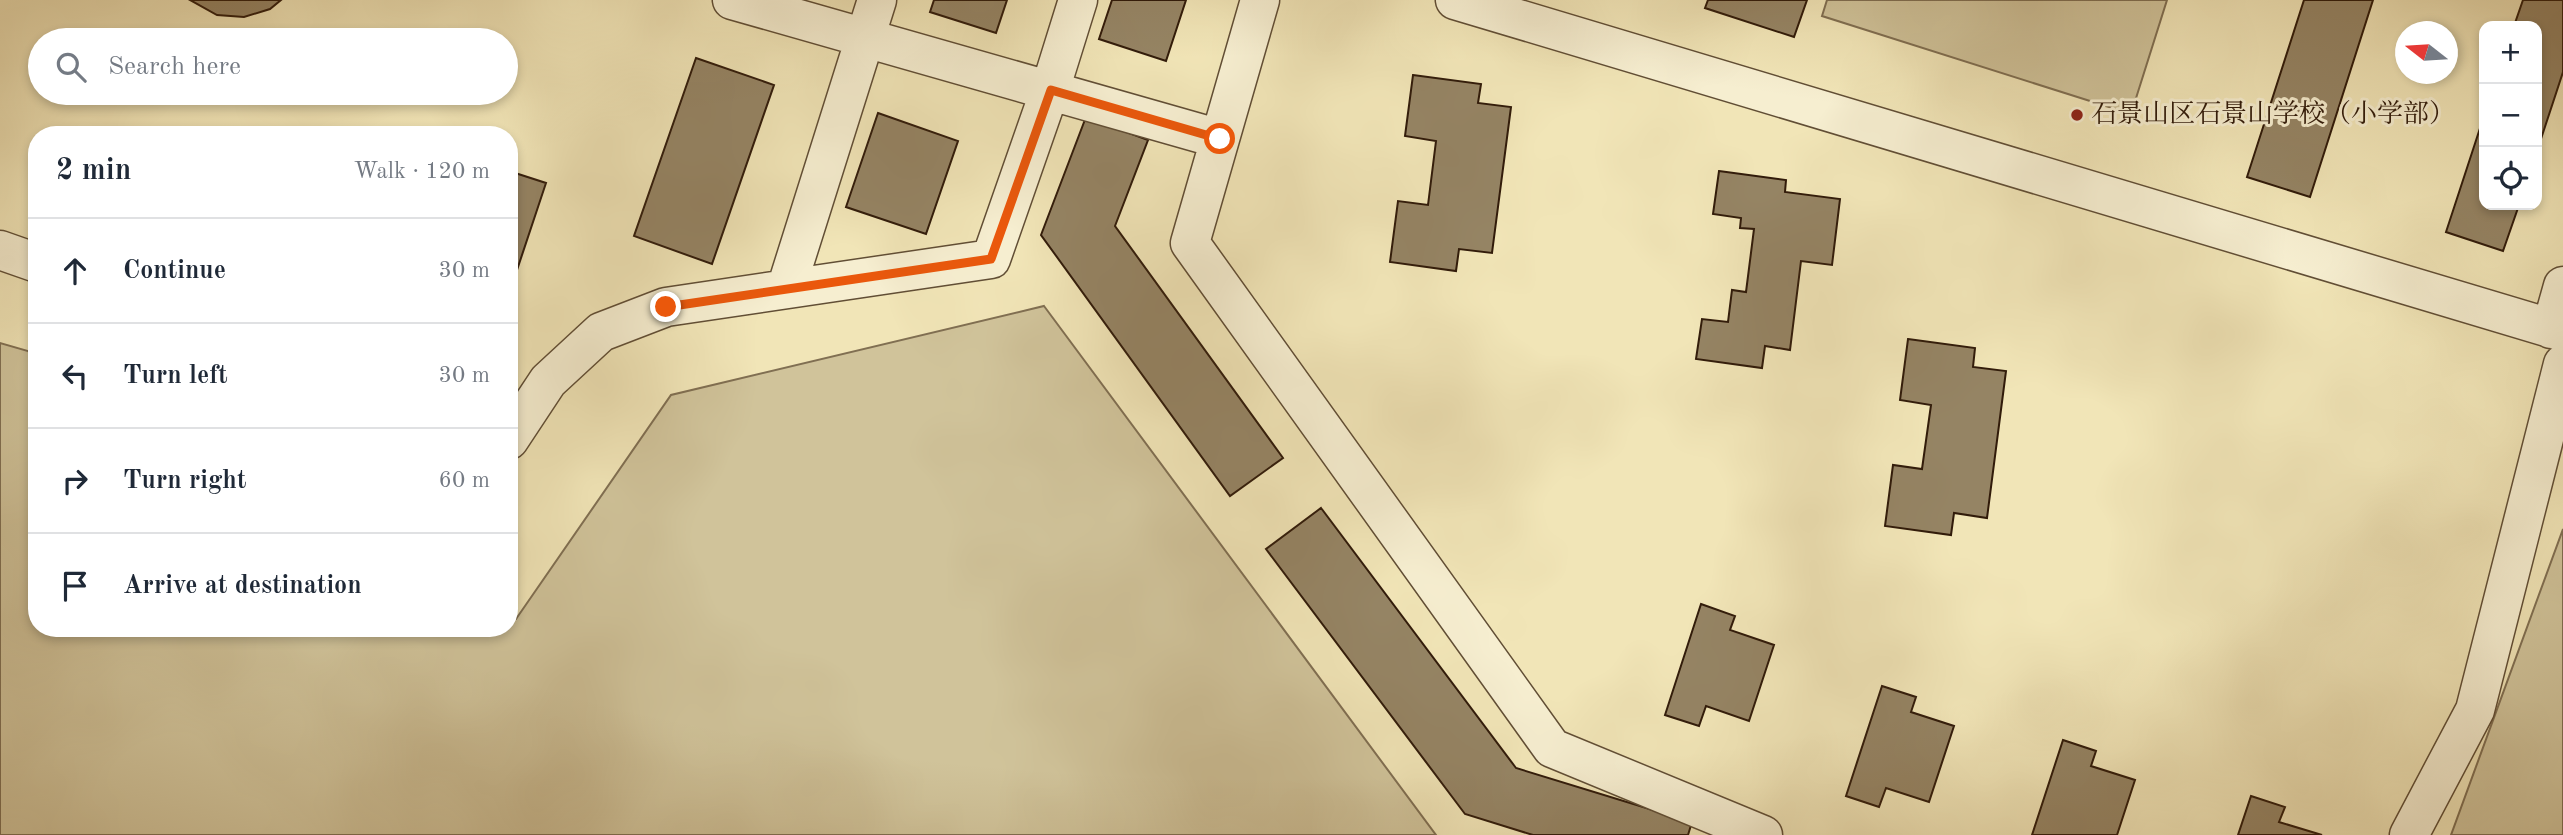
<!DOCTYPE html>
<html lang="en">
<head>
<meta charset="utf-8">
<style>
	:root { --surface:#fff; --page:#f2f2f3; --text:#1f2937; --muted:#747a83; --line:#e0e1e3 }
	body { margin:0; font-family:"Old Standard TT","Noto Serif SC",serif; background:var(--page); color:var(--text) }
	.controls { position:absolute; right:21px; top:21px; display:grid; overflow:hidden; border-radius:14px; box-shadow:0 4px 10px #0003 }
	.controls button { width:63px; height:63px; display:grid; place-items:center; padding:0; border:0; border-bottom:2px solid var(--line); background:var(--surface); color:var(--text); font:35px sans-serif }
	.compass { position:absolute; left:2395px; top:21px; width:63px; height:63px; border-radius:50%; background:var(--surface); box-shadow:0 4px 10px #0003; rotate:287deg }
	.stop { position:absolute; width:21px; height:21px; margin:-16px; border:5px solid #ea580c; border-radius:50%; background:#fff }
	.stop.end { background:#ea580c; border-color:#fff; box-shadow:0 2px 7px #0008 }
	.list { margin:0; padding:0; list-style:none }
	h2 { display:flex; justify-content:space-between; align-items:center; height:91px; margin:0; padding:0 28px; font-size:30px }
	h2 small { font-size:23px; font-weight:400; color:var(--muted) }
	.list li { display:grid; grid-template-columns:46px 1fr auto; gap:21px; align-items:center; box-sizing:border-box; height:105px; padding:0 28px; border-top:2px solid var(--line) }
	.list b { display:block; font-size:26px; white-space:nowrap }
	.list em { font-size:23px; font-style:normal; color:var(--muted) }
	.icon { flex:none; width:38px; height:38px; fill:none; stroke:currentColor; stroke-width:2; stroke-linecap:round; stroke-linejoin:round }
	.map { position:relative; flex:none; width:2563px; height:835px; overflow:hidden }
	.search { position:absolute; background:var(--surface); box-shadow:0 4px 10px #0003; left:28px; top:28px; width:490px; height:77px; display:flex; align-items:center; gap:18px; box-sizing:border-box; padding:0 24px; border-radius:38px; color:var(--muted); font-size:26px }
	.panel { position:absolute; background:var(--surface); box-shadow:0 4px 10px #0003; left:28px; top:126px; width:490px; height:511px; border-radius:28px }
	.map>svg:first-child { display:block }
	.green { fill:#d0c39a; stroke:#806f52; stroke-width:2 }
	.building { fill:#958464; stroke:#311b0a; stroke-width:2 }
	.lines { fill:none; stroke-linecap:round; stroke-linejoin:round }
	.minor-casing { stroke:#614e35; stroke-width:41 }
	.minor { stroke:#f6eed0; stroke-width:38 }
	.route { stroke:#ea580c; stroke-width:9 }
	.poi-dot { fill:#8f2418; stroke:#f6eed0; stroke-width:2.5 }
	.labels { text-anchor:middle; dominant-baseline:central; stroke-width:6; stroke-linejoin:round; paint-order:stroke }
	.poi-label { font-size:26px; fill:#311b0a; stroke:#f6eed0; text-anchor:start }
</style>
</head>
<body>
<div class="map">
<svg width="2563" height="835" viewBox="0 0 2563 835">
	<rect width="100%" height="100%" fill="#f1e5b7"/>
	<filter id="stains"><feTurbulence type="fractalNoise" baseFrequency=".00286" numOctaves="4"/><feColorMatrix values="0 0 0 0 .2 0 0 0 0 .09 0 0 0 0 .02 0 0 0 .5 -.17"/></filter>
	<radialGradient id="worn" r=".72"><stop offset=".6" stop-color="#630" stop-opacity="0"/><stop offset="1" stop-color="#630" stop-opacity=".3"/></radialGradient>
	<!-- green -->
	<path class="green" d="M1827,0H2167L2131,114L1822,16Z
		M1044,306L1436,835H0V343L28,351L37,363V628H509V618L516,619L671,395Z
		M2563,529V835H2451Z"/>
	<!-- building -->
	<path class="building" d="M190,0H281L270,9L244,17L217,15Z
		M934,0H1007L996,33L930,12Z
		M1112,0H1186L1166,61L1099,39Z
		M1708,0H1807L1794,37L1705,8Z
		M2304,0H2373L2310,197L2247,177Z
		M2523,0H2563V72L2537,151V26H2514Z
		M696,58L774,85L712,264L634,236Z
		M1413,75L1481,84L1478,103L1511,107L1492,253L1459,249L1456,271L1390,262L1398,201L1428,205L1436,141L1405,136Z
		M878,113L958,141L926,234L846,207Z
		M2484,116V205H2519L2503,251L2446,232Z
		M1086,117L1148,140L1115,226L1283,458L1230,496L1041,235Z
		M509,171L546,183L509,294Z
		M1719,171L1786,180L1785,192L1840,199L1832,265L1801,261L1790,350L1765,346L1762,368L1696,359L1702,319L1728,322L1732,290L1746,292L1754,229L1740,228L1741,218L1713,214Z
		M1908,339L1975,348L1973,367L2006,371L1987,518L1954,513L1951,535L1885,526L1893,465L1922,469L1931,405L1900,400Z
		M1321,508L1516,768L1692,822L1688,835H1533L1465,814L1266,549Z
		M1701,604L1735,616L1730,630L1774,645L1749,721L1706,706L1699,726L1665,715Z
		M1882,686L1916,697L1911,712L1954,726L1929,802L1886,788L1879,807L1846,796Z
		M2063,740L2096,751L2091,766L2135,780L2117,835H2032Z
		M2251,796L2285,807L2279,822L2322,835H2238Z"/>
	<g class="lines">
		<!-- minor casing -->
		<g class="minor-casing">
			<path id="minor" d="M732,0L1220,139
				M1260,0L1190,243L1552,748L1763,835
				M1455,0L2563,332
				M0,250L37,263
				M786,289L877,0
				M2551,329L2563,286
				M509,440L548,381L601,332L666,307L991,259L1050,90L1078,0
				M2409,835L2475,710L2563,364"/>
		</g>
		<!-- minor -->
		<use href="#minor" class="minor"/>
	</g>
	<g class="lines">
		<!-- route -->
		<path class="route" d="M666,307L991,259L1051,90L1220,139"/>
	</g>
	<!-- markers -->
	<circle class="poi-dot" cx="2077" cy="115" r="7"/>
	<g class="labels">
		<!-- poi labels -->
		<g class="poi-label">
			<text x="2091" y="115">石景山区石景山学校（小学部）</text>
		</g>
	</g>
	<rect width="100%" height="100%" filter="url(#stains)"/>
	<rect width="100%" height="100%" fill="url(#worn)"/>
</svg>
<div class="controls">
<button>+</button>
<button>−</button>
<button><svg class="icon" aria-label="locate" viewBox="0 0 24 24"><circle cx="12" cy="12" r="6"/><path d="M12 2v4M12 18v4M2 12h4M18 12h4"/></svg></button>
</div>
<svg class="compass" viewBox="-18 -18 36 36"><path d="M0-13l5 13h-10z" fill="#e53935"/><path d="M0 13l5-13h-10z" fill="#747a83"/></svg>
<div class="stop" style="left:1220px;top:139px"></div>
<div class="stop end" style="left:666px;top:307px"></div>
<div class="search"><svg class="icon" aria-label="search" viewBox="0 0 24 24"><circle cx="10" cy="10" r="6"/><path d="M15 15l6 6"/></svg>Search here</div>
<section class="panel">
<h2>2 min<small>Walk · 120 m</small></h2>
<ul class="list">
<li><svg class="icon" aria-label="ahead" viewBox="0 0 24 24"><path d="M12 20V5M6 11l6-6 6 6"/></svg><div><b>Continue</b></div><em>30 m</em></li>
<li><svg class="icon" aria-label="left" viewBox="0 0 24 24"><path d="M17 20v-9H6M10 6l-5 5 5 5"/></svg><div><b>Turn left</b></div><em>30 m</em></li>
<li><svg class="icon" aria-label="right" viewBox="0 0 24 24"><path d="M7 20v-9h11M14 6l5 5-5 5"/></svg><div><b>Turn right</b></div><em>60 m</em></li>
<li><svg class="icon" aria-label="arrive" viewBox="0 0 24 24"><path d="M6 21V4h12l-3 4 3 4H6"/></svg><div><b>Arrive at destination</b></div></li>
</ul>
</section>
</div>
</body>
</html>
